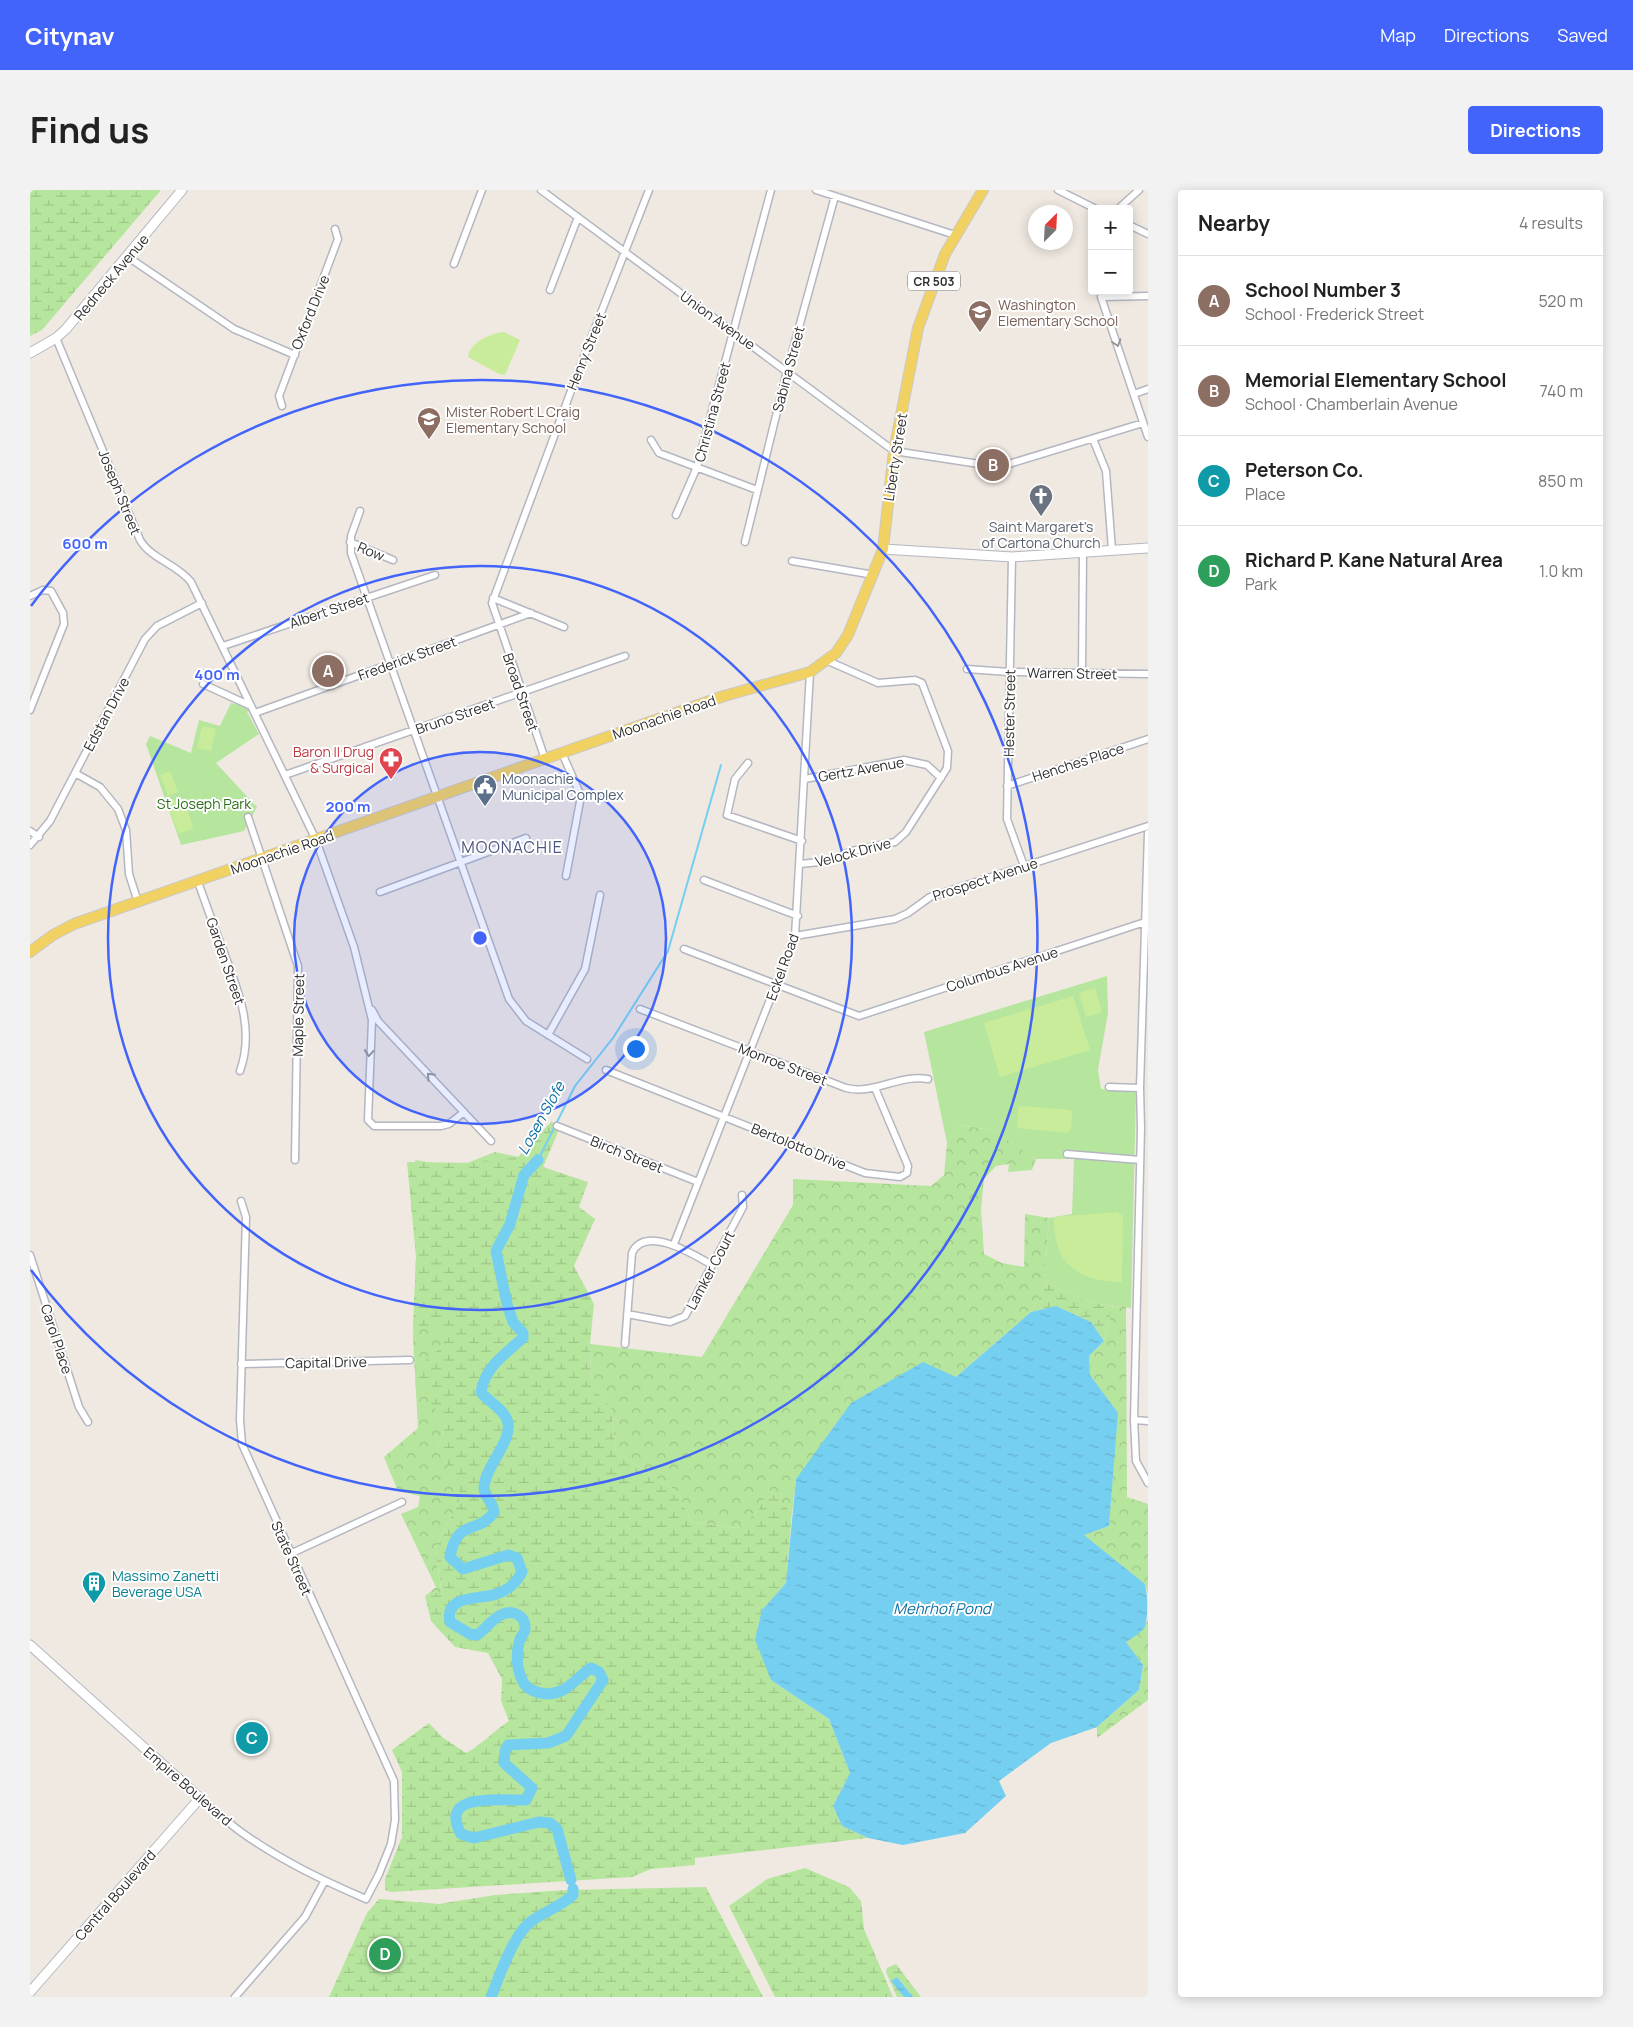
<!DOCTYPE html>
<html lang="en">
<head>
<meta charset="utf-8">
<style>
	:root { --surface:#fff; --page:#f2f2f2; --text:#222; --muted:#767676; --line:#e0e0e0; --accent:#4264fb }
	body { margin:0; font-family:Manrope,sans-serif; background:var(--page); color:var(--text) }
	.controls { position:absolute; right:15px; top:15px; display:grid; overflow:hidden; border-radius:5px; box-shadow:0 2px 12px #0003 }
	.controls button { width:45px; height:45px; display:grid; place-items:center; padding:0; border:0; border-bottom:1px solid var(--line); background:var(--surface); color:var(--text); font:25px sans-serif }
	.compass { position:absolute; left:998px; top:15px; width:45px; height:45px; border-radius:50%; background:var(--surface); box-shadow:0 2px 12px #0003; rotate:24deg }
	.you { position:absolute; left:605px; top:858px; width:18px; height:18px; margin:-12px; border:4px solid #fff; border-radius:50%; background:#1a73e8; box-shadow:0 0 0 8px #1a73e833 }
	.badge { display:grid; place-items:center; width:32px; height:32px; border-radius:50%; background:var(--accent); color:#fff; font-size:16px; font-weight:700 }
	.pin { position:absolute; translate:-50% -50%; border:2px solid #fff; box-shadow:0 1px 5px #0006 }
	.list { margin:0; padding:0; list-style:none }
	h2 { display:flex; justify-content:space-between; align-items:center; height:65px; margin:0; padding:0 20px; font-size:21px }
	h2 small { font-size:16px; font-weight:400; color:var(--muted) }
	.list li { display:grid; grid-template-columns:32px 1fr auto; gap:15px; align-items:center; box-sizing:border-box; height:90px; padding:0 20px; border-top:1px solid var(--line) }
	.list b { display:block; font-size:19px; white-space:nowrap }
	.list p { margin:0; font-size:16px; white-space:nowrap; color:var(--muted) }
	.list em { font-size:16px; font-style:normal; color:var(--muted) }
	.map { position:relative; flex:none; width:1118px; height:1807px; overflow:hidden; border-radius:5px }
	header { display:flex; align-items:center; gap:30px; box-sizing:border-box; height:70px; padding:0 25px; background:var(--accent); color:#fff }
	header strong { font-size:24px }
	nav { display:flex; gap:28px; margin-inline-start:auto; font-size:18px }
	.intro { display:flex; align-items:center; justify-content:space-between; box-sizing:border-box; height:120px; padding:0 30px }
	h1 { margin:0; font-size:35px }
	.button { padding:12px 22px; border-radius:5px; background:var(--accent); color:#fff; font-size:18px; font-weight:700 }
	main { display:flex; gap:30px; padding:0 30px }
	aside { flex:1; background:var(--surface); border-radius:5px; box-shadow:0 2px 12px #0003 }
	.map>svg:first-child { display:block }
	.grass { fill:#b6e59e }
	.forest { fill:url(#forest-crowns) }
	.wetland { fill:url(#wetland-marsh) }
	.pitch { fill:#c9ec9a }
	.water { fill:url(#water-ripples) }
	.lines { fill:none; stroke-linecap:round; stroke-linejoin:round }
	.stream { stroke:#75cff0; stroke-width:2 }
	.river { stroke:#75cff0; stroke-width:11 }
	.street-casing { stroke:#b4b7c1; stroke-width:9 }
	.secondary-casing { stroke:#b4b7c1; stroke-width:11 }
	.primary-casing { stroke:#c9c9c9; stroke-width:12 }
	.street { stroke:#fff; stroke-width:6 }
	.secondary { stroke:#fff; stroke-width:9 }
	.primary { stroke:#f2d163; stroke-width:10 }
	.oneway { stroke:#969696 }
	.ring { fill:none; stroke:#4264fb; stroke-width:2.5 }
	.labels { text-anchor:middle; dominant-baseline:central; stroke-width:4; stroke-linejoin:round; paint-order:stroke }
	.shield { fill:#fff; stroke:#6d6d6d; stroke-width:1 }
	.shield-label { font-size:12px; font-weight:bold; fill:#2e2e2e }
	.street-label { font-size:14px; fill:#2e2e2e; stroke:#fff }
	.education-label { font-size:14px; fill:#785e54; stroke:#fff; text-anchor:start }
	.worship-label { font-size:14px; fill:#5b616d; stroke:#fff }
	.health-label { font-size:14px; fill:#be3a42; stroke:#fff; text-anchor:end }
	.service-label { font-size:14px; fill:#4e5e75; stroke:#fff; text-anchor:start }
	.park-label { font-size:14px; fill:#2c6e1b; stroke:#fff }
	.culture-label { font-size:14px; fill:#0d838f; stroke:#fff; text-anchor:start }
	.water-label { font-size:15px; font-style:italic; fill:#0d6fa3; stroke:#fff }
	.quarter-label { font-size:16px; letter-spacing:1px; fill:#4d5680; stroke:#fff }
	.centre { fill:#4264fb; stroke:#fff; stroke-width:2.5 }
	.ring-label { font-size:15px; text-anchor:middle; font-weight:bold; fill:#4264fb; stroke:#fff; stroke-width:4; stroke-linejoin:round; paint-order:stroke }
</style>
</head>
<body>
<header>
<strong>Citynav</strong>
<nav><a>Map</a><a>Directions</a><a>Saved</a></nav>
</header>
<div class="intro"><h1>Find us</h1><a class="button">Directions</a></div>
<main>
<div class="map">
<svg width="1118" height="1807" viewBox="0 0 1118 1807">
	<defs>
		<pattern id="forest-crowns" width="20" height="18" patternUnits="userSpaceOnUse" patternTransform="scale(1.25)"><rect width="20" height="18" fill="#b6e59e"/><path d="M2 6a3 3 0 1 1 6 0M12 15a3 3 0 1 1 6 0" fill="none" stroke="#9dc588"/></pattern>
		<pattern id="wetland-marsh" width="20" height="14" patternUnits="userSpaceOnUse" patternTransform="scale(1.25)"><rect width="20" height="14" fill="#b6e59e"/><path d="M1 5h8M5 5V1M11 12h8M15 12V8" fill="none" stroke="#9dc588"/></pattern>
		<pattern id="water-ripples" width="26" height="14" patternUnits="userSpaceOnUse" patternTransform="scale(1.25)"><rect width="26" height="14" fill="#75cff0"/><path d="M2 4q2-2 4 0t4 0M15 11q2-2 4 0t4 0" fill="none" stroke="#66b2ce"/></pattern>
	</defs>
	<rect width="100%" height="100%" fill="#efe9e1"/>
	<!-- grass -->
	<path class="grass" d="M201,513L222,518L217,522L229,544L186,573L227,617L214,641L151,655L116,554L120,546L161,563L169,530L190,536Z
		M1077,786L1078,823L1068,880L1071,899L1106,901L1101,1118L1062,1113L1017,1093L1015,1082L1019,1028L1042,1024L1044,969H1006L967,943L956,939L928,935L917,953L894,842Z"/>
	<!-- forest -->
	<path class="forest" d="M928,935L956,939L967,943L1006,969L1002,980L978,982L979,974L966,976L954,989L951,1019L954,1064L972,1073L994,1077L995,1024L1019,1028L1015,1082L1017,1093L1001,1122L926,1187L766,1289L762,1323L739,1300L726,1323L708,1338L661,1332L648,1302L586,1262L581,1217L561,1196L560,1154L672,1167L763,1015V989L901,996L914,985L917,953Z
		M465,962L489,967L403,1190L400,1210L416,1235L407,1260L429,1291V1311L405,1358L412,1406L404,1402L395,1406L406,1397L371,1324L388,1317L390,1306L368,1301L354,1267L388,1238L383,1149L386,1067L393,1022L385,970L427,977Z
		M1083,1116L1096,1117L1097,1307L1118,1314V1404L1115,1394L1053,1345L1079,1336L1087,1223L1060,1185L1059,1166L1074,1151Z
		M1118,1428V1510L1067,1548V1537L1109,1500L1113,1475L1096,1452L1115,1437Z"/>
	<!-- wetland -->
	<path class="wetland" d="M0,0H131L12,140L0,146Z
		M522,931L528,942L513,977L558,992L549,1017L565,1029L544,1076L564,1114L560,1154L561,1196L581,1217L586,1262L648,1302L661,1332L708,1338L726,1323L739,1300L762,1323L756,1393L732,1420L741,1490L799,1529L820,1583L803,1616L812,1636L838,1648L665,1668V1675L621,1679L602,1687L361,1702L355,1700V1689L372,1647V1582L362,1560L399,1533L412,1547L436,1563C453,1554 463,1541 479,1531L471,1511L472,1489L458,1463L425,1457L401,1431L395,1406L404,1402L412,1405L405,1358L429,1311V1291L407,1260L416,1235L399,1210L403,1190L386,1199L385,1179L414,1155L410,1139H383L386,1067L377,972L446,973L488,967Z
		M1017,1093L1062,1113L1083,1116L1074,1151L1061,1132L1026,1116L1001,1122Z
		M775,1678L819,1697L831,1711L834,1739L863,1807H745L699,1716L737,1689Z
		M676,1697L733,1807H299L337,1723L349,1709L409,1714L465,1705L537,1700Z
		M866,1774L891,1807H883L867,1787L862,1791L874,1807H867L856,1782L857,1778Z"/>
	<!-- pitch -->
	<path class="pitch" d="M474,142L490,150L475,185L469,184L438,167C440,152 461,143 474,142Z
		M172,536L186,539L181,561L167,558Z
		M140,581L148,602L138,606L130,585Z
		M150,608L153,609L163,636L162,639L151,643H148L138,615L139,612Z
		M1065,798L1072,822L1056,827L1049,803Z
		M1043,806L1060,860L970,887L954,833Z
		M991,916L1040,920L1042,922L1041,939L1038,943L987,938L988,917Z
		M1087,1022L1093,1026L1092,1092C1047,1092 1023,1073 1024,1027Z"/>
	<!-- water -->
	<path class="water" d="M1026,1116L1061,1132L1074,1151L1059,1166L1060,1185L1088,1223L1079,1336L1054,1345L1115,1394C1118,1406 1118,1427 1115,1437C1111,1443 1102,1448 1096,1452L1113,1475L1109,1500L1067,1537L1021,1553L969,1591L976,1606L935,1643L873,1655L838,1648L812,1636L803,1616L820,1583L799,1529L741,1490L725,1450L732,1420L756,1393L766,1289L821,1213L893,1172L926,1187L1001,1122Z
		M867,1787L883,1807H874L861,1791Z"/>
	<g class="lines">
		<!-- stream -->
		<path class="stream" d="M508,970L545,896L583,848L638,761L691,575"/>
		<!-- river -->
		<path class="river" d="M508,970L494,985L480,1034L466,1061L477,1114L483,1132L493,1143V1148C475,1164 455,1177 451,1202C458,1212 473,1218 477,1230C485,1249 454,1277 454,1298C454,1307 464,1313 464,1322C449,1345 427,1327 420,1367L433,1379L478,1365L487,1368L492,1382C486,1393 479,1400 466,1404C450,1410 414,1404 420,1432L440,1444L447,1445C456,1439 462,1429 471,1425C482,1419 496,1425 495,1439C495,1443 492,1445 490,1449C485,1464 486,1495 504,1501C515,1505 523,1505 533,1500C543,1495 551,1484 561,1478L569,1482L573,1490L536,1546L518,1553L478,1555L475,1561L474,1573L502,1598L496,1610C473,1611 407,1601 431,1644L444,1648L509,1632L520,1633L527,1639L541,1690
			M461,1807C470,1785 484,1742 503,1730C516,1721 531,1716 543,1705V1699"/>
		<!-- street casing -->
		<g class="street-casing">
			<path id="street" d="M511,0L864,261L969,277L1113,233
				M786,0L925,45
				M1028,0L1066,19
				M1088,19L1109,0
				M1099,35L1118,44
				M98,67L204,139L265,165
				M424,74L452,0
				M520,100L548,27
				M1118,106L1071,107L1118,247
				M26,148L110,350C121,369 147,374 161,392L286,650L324,757L342,830L338,930L344,936H411L419,934L434,922
				M1104,204L1118,199
				M252,216L249,206L308,49L305,39
				M1063,249L1076,281L1082,360
				M621,250L629,263L727,300
				M330,321L321,346V363L479,809L496,831L557,869
				M646,325L667,277L741,0
				M320,352L363,370
				M715,352L757,181L805,6
				M982,367L977,629L994,676
				M762,371L844,385
				M0,406L13,400L21,401L33,423L34,434L0,520
				M463,408L534,437
				M193,456L405,385
				M937,479L979,482L1118,484
				M1052,484L1053,362
				M173,494L221,516
				M225,523L501,423
				M532,563L551,606L536,686
				M515,569L462,413L551,174L619,0
				M718,573L705,589L697,625L772,651
				M45,583L70,597L88,619L96,640L99,684L108,712
				M255,585L595,466
				M775,589L874,570L897,575L911,588
				M977,596L1118,549
				M218,627L268,776L265,970
				M0,641L9,647
				M1118,643L1110,898L1111,938L1104,1230L1106,1271L1118,1293
				M0,655L20,631L115,449L127,436L172,413
				M770,674L799,671L822,661L865,652L876,642L917,578L918,561L892,493L885,490L848,493L798,471
				M674,690L768,726
				M168,692C176,714 184,737 193,760C208,800 225,839 210,881
				M350,702L496,648
				M765,746L865,729L878,723L900,707L1118,636
				M654,759L829,826L1115,732
				M610,819L816,898C845,905 868,884 898,889
				M342,820L348,831L461,951
				M518,845L555,779L570,705
				M576,880L835,983L870,987L877,983L878,976L845,898
				M1079,897L1110,898
				M527,936L668,992
				M1037,964L1110,970
				M644,1054L765,746L780,482
				M0,1065L49,1217L58,1232
				M597,1124L640,1132L655,1126L713,1017L712,1005
				M595,1154L602,1063C615,1034 665,1065 682,1075
				M211,1174L380,1170
				M1104,1230L1118,1231
				M260,1364L372,1312
				M170,1608C184,1619 197,1632 211,1642C250,1670 292,1690 336,1709L349,1684L361,1654L365,1630L364,1591L212,1254L210,1230L216,1027L211,1011
				M205,1807L275,1727L294,1692"/>
		</g>
		<!-- secondary casing -->
		<g class="secondary-casing">
			<path id="secondary" d="M0,163L26,148L36,139L152,0
				M853,359L982,367L1118,358
				M0,1455L170,1608L0,1802"/>
		</g>
		<!-- primary casing -->
		<g class="primary-casing">
			<path id="primary" d="M0,762L23,745L44,734L694,506L780,482L806,463L818,445L853,359L864,261L888,138L915,64L953,0"/>
		</g>
		<!-- street -->
		<use href="#street" class="street"/>
		<!-- secondary -->
		<use href="#secondary" class="secondary"/>
		<!-- primary -->
		<use href="#primary" class="primary"/>
	</g>
	<!-- one-way arrows -->
	<defs><path id="oneway-chevron" d="M-2-3.5L2.5 0L-2 3.5" fill="none" stroke-width="1.6" stroke-linecap="round" stroke-linejoin="round" transform="scale(1.25)"/></defs>
	<g class="oneway">
		<use href="#oneway-chevron" transform="translate(1087 153) rotate(72)"/>
		<use href="#oneway-chevron" transform="translate(339 863) rotate(95)"/>
		<use href="#oneway-chevron" transform="translate(400 886) rotate(-133)"/>
	</g>
	<!-- distance rings -->
	<circle cx="450" cy="748" r="186" fill="#4264fb" fill-opacity=".12"/>
	<g class="ring">
		<circle cx="450" cy="748" r="186"/>
		<circle cx="450" cy="748" r="372"/>
		<path d="M1 416A558 558 0 1 1 1 1080"/>
	</g>
	<!-- icons -->
	<defs>
		<g id="school-pin" transform="scale(1.25)"><path d="M0 17L-7.5 6A9.5 9.5 0 1 1 7.5 6Z" fill="#8d6e63" stroke="#fff"/><path d="M0-5L7-2L0 1L-7-2ZM-4 1L0 2.5L4 1V4Q0 6-4 4Z" fill="#fff"/></g>
		<g id="church-pin" transform="scale(1.25)"><path d="M0 17L-7.5 6A9.5 9.5 0 1 1 7.5 6Z" fill="#6b7280" stroke="#fff"/><path d="M-1.2-6h2.4v3.5h3.3v2.4h-3.3V6h-2.4V-.1h-3.3v-2.4h3.3Z" fill="#fff"/></g>
		<g id="pharmacy-pin" transform="scale(1.25)"><path d="M0 17L-7.5 6A9.5 9.5 0 1 1 7.5 6Z" fill="#e0444e" stroke="#fff"/><path d="M-2-6h4v4h4v4h-4v4h-4v-4h-4v-4h4Z" fill="#fff"/></g>
		<g id="civic-pin" transform="scale(1.25)"><path d="M0 17L-7.5 6A9.5 9.5 0 1 1 7.5 6Z" fill="#5c6f8a" stroke="#fff"/><path d="M-.6-6.5H3V-4.5H.6V-3L4-1V1h2V6H-6V1h2V-1L-.6-3ZM-1.2 2.5V6h2.4V2.5Z" fill="#fff"/></g>
		<g id="building-pin" transform="scale(1.25)"><path d="M0 17L-7.5 6A9.5 9.5 0 1 1 7.5 6Z" fill="#0f9aa8" stroke="#fff"/><path d="M-4-6H4V6H1V3H-1V6H-4ZM-2.5-4.3h1.7v1.8h-1.7ZM.8-4.3h1.7v1.8H.8ZM-2.5-1h1.7V.8h-1.7ZM.8-1h1.7V.8H.8Z" fill="#fff"/></g>
	</defs>
	<g fill-rule="evenodd">
		<use href="#school-pin" x="950" y="122"/>
		<use href="#school-pin" x="399" y="229"/>
		<use href="#church-pin" x="1011" y="306"/>
		<use href="#pharmacy-pin" x="361" y="569"/>
		<use href="#civic-pin" x="455" y="596"/>
		<use href="#building-pin" x="64" y="1393"/>
	</g>
	<g class="labels">
		<!-- shield labels -->
		<rect class="shield" x="878" y="81.5" width="52" height="19" rx="4"/>
		<g class="shield-label">
			<text x="904" y="91">CR 503</text>
		</g>
		<!-- street labels -->
		<g class="street-label">
			<text transform="translate(81 87) rotate(-50)">Redneck Avenue</text>
			<text transform="translate(280 122) rotate(-68)">Oxford Drive</text>
			<text transform="translate(688 130) rotate(36)">Union Avenue</text>
			<text transform="translate(556 161) rotate(-68)">Henry Street</text>
			<text transform="translate(758 179) rotate(-75)">Sabina Street</text>
			<text transform="translate(682 222) rotate(-75)">Christina Street</text>
			<text transform="translate(865 267) rotate(-81)">Liberty Street</text>
			<text transform="translate(90 302) rotate(68)">Joseph Street</text>
			<text transform="translate(341 361) rotate(23)">Row</text>
			<text transform="translate(299 420) rotate(-19)">Albert Street</text>
			<text transform="translate(377 468) rotate(-20)">Frederick Street</text>
			<text transform="translate(1042 483) rotate(1)">Warren Street</text>
			<text transform="translate(491 502) rotate(71)">Broad Street</text>
			<text transform="translate(979 523) rotate(-89)">Hester Street</text>
			<text transform="translate(76 524) rotate(-62)">Edstan Drive</text>
			<text transform="translate(425 526) rotate(-19)">Bruno Street</text>
			<text transform="translate(634 527) rotate(-19)">Moonachie Road</text>
			<text transform="translate(1048 572) rotate(-18)">Henches Place</text>
			<text transform="translate(831 579) rotate(-10)">Gertz Avenue</text>
			<text transform="translate(252 662) rotate(-19)">Moonachie Road</text>
			<text transform="translate(823 662) rotate(-15)">Velock Drive</text>
			<text transform="translate(955 689) rotate(-18)">Prospect Avenue</text>
			<text transform="translate(196 771) rotate(71)">Garden Street</text>
			<text transform="translate(752 777) rotate(-70)">Eckel Road</text>
			<text transform="translate(972 779) rotate(-18)">Columbus Avenue</text>
			<text transform="translate(268 825) rotate(-89)">Maple Street</text>
			<text transform="translate(753 874) rotate(21)">Monroe Street</text>
			<text transform="translate(769 956) rotate(22)">Bertolotto Drive</text>
			<text transform="translate(597 964) rotate(22)">Birch Street</text>
			<text transform="translate(680 1080) rotate(-62)">Lamker Court</text>
			<text transform="translate(27 1149) rotate(72)">Carol Place</text>
			<text transform="translate(296 1172) rotate(-1)">Capital Drive</text>
			<text transform="translate(262 1368) rotate(66)">State Street</text>
			<text transform="translate(158 1596) rotate(41)">Empire Boulevard</text>
			<text transform="translate(85 1705) rotate(-49)">Central Boulevard</text>
		</g>
		<!-- education labels -->
		<g class="education-label">
			<text x="968" y="114">Washington<tspan x="968" dy="16">Elementary School</tspan></text>
			<text x="416" y="221">Mister Robert L Craig<tspan x="416" dy="16">Elementary School</tspan></text>
		</g>
		<!-- worship labels -->
		<g class="worship-label">
			<text x="1011" y="336">Saint Margaret's<tspan x="1011" dy="16">of Cartona Church</tspan></text>
		</g>
		<!-- health labels -->
		<g class="health-label">
			<text x="344" y="561">Baron II Drug<tspan x="344" dy="16">&amp; Surgical</tspan></text>
		</g>
		<!-- service labels -->
		<g class="service-label">
			<text x="472" y="588">Moonachie<tspan x="472" dy="16">Municipal Complex</tspan></text>
		</g>
		<!-- park labels -->
		<g class="park-label">
			<text x="174" y="613">St Joseph Park</text>
		</g>
		<!-- culture labels -->
		<g class="culture-label">
			<text x="82" y="1385">Massimo Zanetti<tspan x="82" dy="16">Beverage USA</tspan></text>
		</g>
		<!-- water labels -->
		<g class="water-label">
			<text transform="translate(511 928) rotate(-61)">Losen Slofe</text>
			<text x="912" y="1418">Mehrhof Pond</text>
		</g>
		<!-- quarter labels -->
		<g class="quarter-label">
			<text x="482" y="657">MOONACHIE</text>
		</g>
	</g>
	<circle cx="450" cy="748" r="8" class="centre"/>
	<g class="ring-label">
		<text x="55" y="359">600 m</text>
		<text x="187" y="490">400 m</text>
		<text x="318" y="622">200 m</text>
	</g>
</svg>
<div class="controls">
<button>+</button>
<button>−</button>
</div>
<svg class="compass" viewBox="-18 -18 36 36"><path d="M0-13l5 13h-10z" fill="#e53935"/><path d="M0 13l5-13h-10z" fill="#767676"/></svg>
<div class="you"></div>
<div class="pin badge" style="left:298px;top:481px;background:#8d6e63">A</div>
<div class="pin badge" style="left:963px;top:275px;background:#8d6e63">B</div>
<div class="pin badge" style="left:222px;top:1548px;background:#0f9aa8">C</div>
<div class="pin badge" style="left:355px;top:1764px;background:#2e9e5b">D</div>
</div>
<aside>
<h2>Nearby<small>4 results</small></h2>
<ul class="list">
<li><span class="badge" style="background:#8d6e63">A</span><div><b>School Number 3</b><p>School · Frederick Street</p></div><em>520 m</em></li>
<li><span class="badge" style="background:#8d6e63">B</span><div><b>Memorial Elementary School</b><p>School · Chamberlain Avenue</p></div><em>740 m</em></li>
<li><span class="badge" style="background:#0f9aa8">C</span><div><b>Peterson Co.</b><p>Place</p></div><em>850 m</em></li>
<li><span class="badge" style="background:#2e9e5b">D</span><div><b>Richard P. Kane Natural Area</b><p>Park</p></div><em>1.0 km</em></li>
</ul>
</aside>
</main>
</body>
</html>
